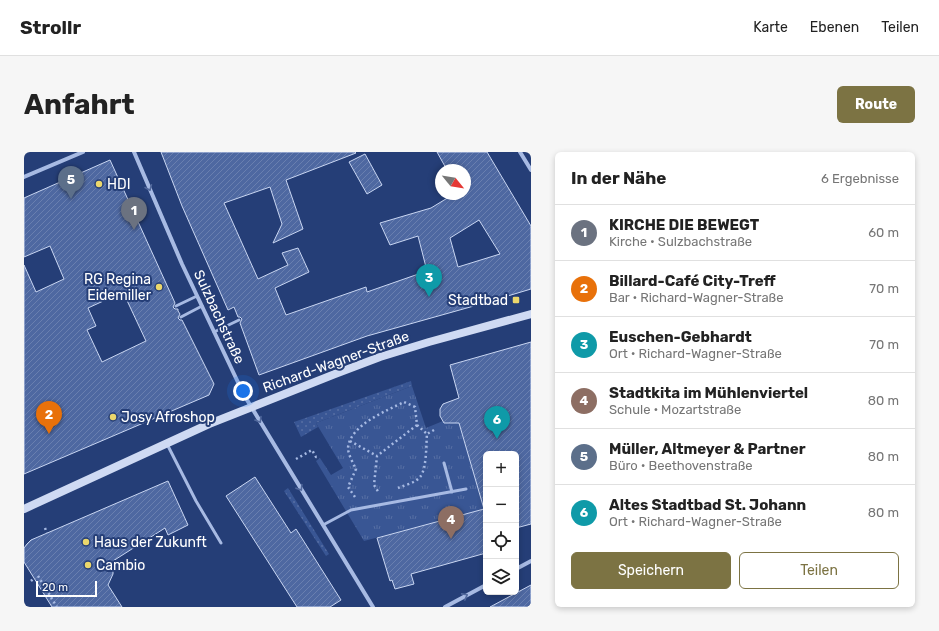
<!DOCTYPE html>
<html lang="de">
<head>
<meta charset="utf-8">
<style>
	:root { --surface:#fff; --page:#f6f6f6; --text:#222; --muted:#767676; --line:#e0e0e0; --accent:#7c7343 }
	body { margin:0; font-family:Rubik,sans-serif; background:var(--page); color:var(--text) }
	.controls { position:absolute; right:12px; bottom:12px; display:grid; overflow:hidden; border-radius:6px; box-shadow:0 2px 6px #0003 }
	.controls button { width:36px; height:36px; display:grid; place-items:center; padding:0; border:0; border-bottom:1px solid var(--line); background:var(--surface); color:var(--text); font:20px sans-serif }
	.compass { position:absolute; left:411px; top:12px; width:36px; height:36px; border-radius:50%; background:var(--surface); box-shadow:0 2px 6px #0003; rotate:120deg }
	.scale { position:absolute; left:12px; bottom:10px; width:61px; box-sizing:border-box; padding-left:4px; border:2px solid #fff; border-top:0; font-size:11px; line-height:14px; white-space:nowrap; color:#fff; -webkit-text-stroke:3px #253e77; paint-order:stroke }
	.you { position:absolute; left:219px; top:239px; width:14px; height:14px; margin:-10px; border:3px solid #fff; border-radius:50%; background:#1a73e8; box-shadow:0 0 0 6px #1a73e833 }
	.badge { display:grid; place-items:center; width:26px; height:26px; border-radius:50%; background:var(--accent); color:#fff; font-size:13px; font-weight:700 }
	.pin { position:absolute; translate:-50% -33px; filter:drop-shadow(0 1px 2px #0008) }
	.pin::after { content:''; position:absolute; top:21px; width:14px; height:12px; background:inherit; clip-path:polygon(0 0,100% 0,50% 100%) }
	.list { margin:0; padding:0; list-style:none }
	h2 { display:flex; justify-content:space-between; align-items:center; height:52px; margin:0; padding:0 16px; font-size:17px }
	h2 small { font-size:13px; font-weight:400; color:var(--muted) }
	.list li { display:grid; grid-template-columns:26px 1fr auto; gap:12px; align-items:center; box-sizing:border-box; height:56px; padding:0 16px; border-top:1px solid var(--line) }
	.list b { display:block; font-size:15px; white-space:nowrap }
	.list p { margin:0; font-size:13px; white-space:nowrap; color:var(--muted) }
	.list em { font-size:13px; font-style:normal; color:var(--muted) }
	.actions { display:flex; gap:8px; padding:12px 16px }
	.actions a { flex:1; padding:9px 0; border:1px solid var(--accent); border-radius:6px; text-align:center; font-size:14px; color:var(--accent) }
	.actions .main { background:var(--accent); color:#fff }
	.icon { flex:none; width:22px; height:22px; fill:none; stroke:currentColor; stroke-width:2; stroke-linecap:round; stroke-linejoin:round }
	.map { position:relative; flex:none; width:507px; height:455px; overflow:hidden; border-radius:6px }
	header { display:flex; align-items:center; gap:24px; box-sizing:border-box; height:56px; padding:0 20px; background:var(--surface); border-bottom:1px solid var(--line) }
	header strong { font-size:19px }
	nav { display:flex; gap:22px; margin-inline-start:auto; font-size:14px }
	.intro { display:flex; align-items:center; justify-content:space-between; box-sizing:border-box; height:96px; padding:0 24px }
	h1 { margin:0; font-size:28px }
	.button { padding:10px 18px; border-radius:6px; background:var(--accent); color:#fff; font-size:14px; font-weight:700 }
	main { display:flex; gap:24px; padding:0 24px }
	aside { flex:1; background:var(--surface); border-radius:6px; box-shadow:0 2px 6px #0003 }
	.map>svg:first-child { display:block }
	.grass { fill:url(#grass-dots) }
	.park { fill:url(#park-tufts) }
	.building { fill:url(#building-hatch); stroke:#c9d6f2; fill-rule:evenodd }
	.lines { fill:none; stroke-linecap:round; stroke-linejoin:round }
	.path { stroke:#a7bae3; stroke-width:2.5; stroke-dasharray:2 3; stroke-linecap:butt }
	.service { stroke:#a7bae3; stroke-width:3 }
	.minor { stroke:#a7bae3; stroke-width:4 }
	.secondary { stroke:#cfdaf3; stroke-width:8 }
	.oneway { stroke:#52699d }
	.poi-dot { fill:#ebd76c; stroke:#253e77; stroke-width:1.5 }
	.labels { text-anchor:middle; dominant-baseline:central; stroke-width:4; stroke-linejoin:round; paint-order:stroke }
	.poi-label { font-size:14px; fill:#fff; stroke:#253e77; text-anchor:start }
	.street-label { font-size:14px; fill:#fff; stroke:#253e77 }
</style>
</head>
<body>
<header>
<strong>Strollr</strong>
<nav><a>Karte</a><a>Ebenen</a><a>Teilen</a></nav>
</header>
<div class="intro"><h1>Anfahrt</h1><a class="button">Route</a></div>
<main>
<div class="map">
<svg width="507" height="455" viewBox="0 0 507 455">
	<defs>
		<pattern id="grass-dots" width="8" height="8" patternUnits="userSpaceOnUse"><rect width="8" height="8" fill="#395694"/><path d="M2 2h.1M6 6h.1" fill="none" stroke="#576fa4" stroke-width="1.8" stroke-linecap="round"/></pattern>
		<pattern id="park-tufts" width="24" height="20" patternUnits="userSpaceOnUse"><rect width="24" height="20" fill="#395694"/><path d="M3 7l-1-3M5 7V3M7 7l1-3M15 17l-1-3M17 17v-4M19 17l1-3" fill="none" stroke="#576fa4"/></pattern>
		<pattern id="building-hatch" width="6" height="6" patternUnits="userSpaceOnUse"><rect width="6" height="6" fill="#4e68a1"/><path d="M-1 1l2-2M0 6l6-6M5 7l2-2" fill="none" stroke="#697faf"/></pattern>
	</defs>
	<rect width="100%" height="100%" fill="#253e77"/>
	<!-- grass -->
	<path class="grass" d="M387,229L388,234L292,271L294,275L277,285L270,270Z
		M264,336L305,402L302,404L260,339Z"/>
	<!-- park -->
	<path class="park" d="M388,234L402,276L419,269C425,273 429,271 434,268L460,357L340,389L292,309L296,306L307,323L319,316L292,271Z"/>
	<!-- building -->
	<path class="building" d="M137,0H331L332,1L262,28L279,77L249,91L258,72L246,35L200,51L234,127L264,113L258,101L274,96L285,120L251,136L262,163L342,135L343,140L403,119L394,84L366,93L356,71L407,56L430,42H441V18H423L413,0H463L507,74V137L457,152L343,184L235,223L216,171L218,167L216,165H214L210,155L204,158L158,54ZM455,68L476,102L434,115L426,86Z
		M341,2L358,33L343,42L325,10Z
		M86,8L151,151L149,155L151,157H154V159L156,162L154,166L156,168H158L190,232L185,243L0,322V113L12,140L40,127L26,94L0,105V46ZM99,140L122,189L78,210L63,178L72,174L64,156Z
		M507,190V372L492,376V302H462V401L387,422L390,432L371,437L368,428L366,429L353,386L460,357L435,271H420L416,264V257L419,252L435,246L426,213Z
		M231,325L267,381L272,377L317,448L306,455H273L202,344Z
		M144,329L164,373L144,383L141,376L89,409V422L84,433L98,455H28L0,410V396L3,392L7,388Z
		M507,433V455H466Z"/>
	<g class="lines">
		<!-- path -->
		<path class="path" d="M393,273L403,282
			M326,289L353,304
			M272,307L288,298L292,305L295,304
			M374,336C381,333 391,331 396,325C403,317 402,292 403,282L410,278
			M331,345L324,335L332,317C329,311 324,302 324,296C326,273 362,259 380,250L391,255L393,273L353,304L350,333L355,341
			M21,376L23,381
			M14,424L33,455
			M7,429L10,426"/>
		<!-- service -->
		<path class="service" d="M152,154L173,144
			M157,165L178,154
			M190,180L215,168
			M143,292L172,349L197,391
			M420,311L428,340
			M299,373L327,358L442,337"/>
		<!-- minor -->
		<path class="minor" d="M110,0L158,112L220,243L349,455
			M496,0L507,18
			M0,25L59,0
			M492,417L507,409
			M421,455L462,433"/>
		<!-- secondary -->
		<path class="secondary" d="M0,357L185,272L311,222L356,205L405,190L507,162"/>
	</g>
	<!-- one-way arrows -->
	<defs><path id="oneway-chevron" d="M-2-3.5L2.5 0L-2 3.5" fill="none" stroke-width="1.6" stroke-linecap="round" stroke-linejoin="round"/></defs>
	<g class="oneway">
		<use href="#oneway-chevron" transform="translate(125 36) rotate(67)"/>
		<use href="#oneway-chevron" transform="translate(235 268) rotate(59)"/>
		<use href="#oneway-chevron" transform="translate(276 336) rotate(58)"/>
		<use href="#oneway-chevron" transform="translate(441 444) rotate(-28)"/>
	</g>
	<!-- markers -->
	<g class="poi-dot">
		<circle cx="75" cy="32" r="4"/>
		<circle cx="135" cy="135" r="4"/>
		<rect x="488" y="144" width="8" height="8" rx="2"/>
		<circle cx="89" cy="265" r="4"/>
		<circle cx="62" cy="390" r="4"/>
		<circle cx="64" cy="413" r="4"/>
	</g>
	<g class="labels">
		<!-- poi labels -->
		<g class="poi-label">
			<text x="83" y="32">HDI</text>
			<text x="127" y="127" text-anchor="end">RG Regina<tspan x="127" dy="16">Eidemiller</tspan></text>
			<text x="484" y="148" text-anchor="end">Stadtbad</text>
			<text x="97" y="265">Josy Afroshop</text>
			<text x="70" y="390">Haus der Zukunft</text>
			<text x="72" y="413">Cambio</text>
		</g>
		<!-- street labels -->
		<g class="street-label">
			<text transform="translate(195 165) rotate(65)">Sulzbachstraße</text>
			<text transform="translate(312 210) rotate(-20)">Richard-Wagner-Straße</text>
		</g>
	</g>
</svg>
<div class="controls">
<button>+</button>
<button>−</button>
<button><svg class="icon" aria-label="locate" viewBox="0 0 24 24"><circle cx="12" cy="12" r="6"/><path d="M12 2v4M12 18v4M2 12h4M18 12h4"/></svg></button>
<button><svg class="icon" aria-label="layers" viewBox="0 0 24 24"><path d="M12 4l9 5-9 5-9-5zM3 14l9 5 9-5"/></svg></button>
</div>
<svg class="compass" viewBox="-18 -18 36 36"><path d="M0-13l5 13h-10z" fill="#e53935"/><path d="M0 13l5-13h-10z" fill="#767676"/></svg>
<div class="scale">20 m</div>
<div class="you"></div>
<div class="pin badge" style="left:110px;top:78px;background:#6b7280">1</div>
<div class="pin badge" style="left:25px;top:282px;background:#e8710a">2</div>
<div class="pin badge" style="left:405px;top:145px;background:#0f9aa8">3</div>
<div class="pin badge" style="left:427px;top:387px;background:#8d6e63">4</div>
<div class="pin badge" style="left:47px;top:47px;background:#5c6f8a">5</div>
<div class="pin badge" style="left:473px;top:287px;background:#0f9aa8">6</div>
</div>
<aside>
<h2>In der Nähe<small>6 Ergebnisse</small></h2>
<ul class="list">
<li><span class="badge" style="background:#6b7280">1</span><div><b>KIRCHE DIE BEWEGT</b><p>Kirche · Sulzbachstraße</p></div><em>60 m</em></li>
<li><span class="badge" style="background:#e8710a">2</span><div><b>Billard-Café City-Treff</b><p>Bar · Richard-Wagner-Straße</p></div><em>70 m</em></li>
<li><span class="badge" style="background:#0f9aa8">3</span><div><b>Euschen-Gebhardt</b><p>Ort · Richard-Wagner-Straße</p></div><em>70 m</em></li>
<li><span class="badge" style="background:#8d6e63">4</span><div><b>Stadtkita im Mühlenviertel</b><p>Schule · Mozartstraße</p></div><em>80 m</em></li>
<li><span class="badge" style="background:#5c6f8a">5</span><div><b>Müller, Altmeyer &amp; Partner</b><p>Büro · Beethovenstraße</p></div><em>80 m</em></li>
<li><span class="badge" style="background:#0f9aa8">6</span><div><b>Altes Stadtbad St. Johann</b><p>Ort · Richard-Wagner-Straße</p></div><em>80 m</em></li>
</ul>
<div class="actions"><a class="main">Speichern</a><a>Teilen</a></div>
</aside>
</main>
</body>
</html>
